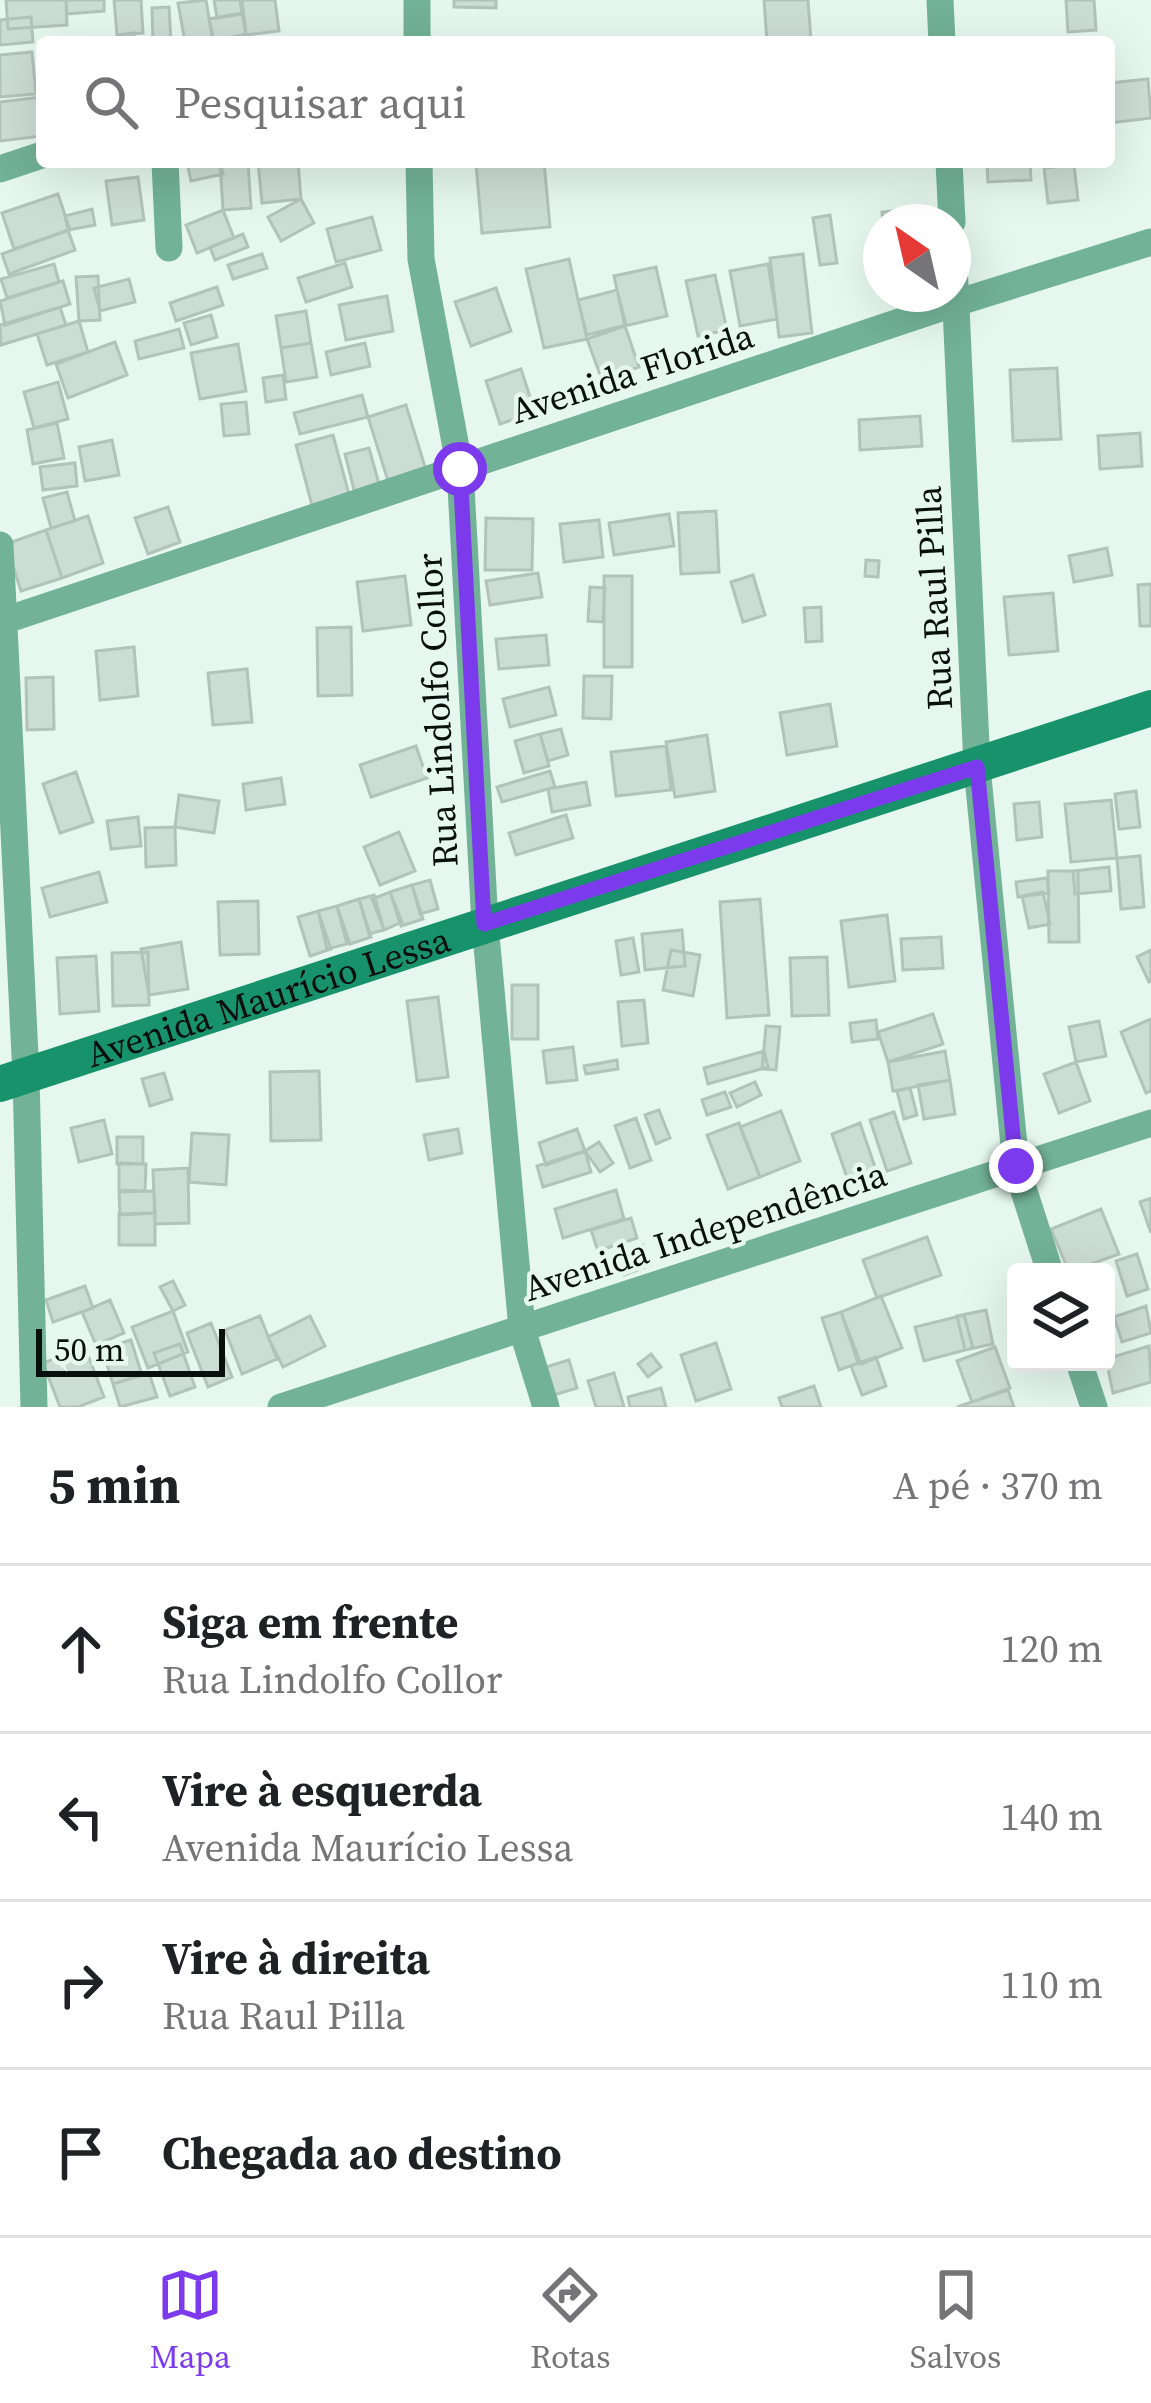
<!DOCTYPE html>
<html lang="pt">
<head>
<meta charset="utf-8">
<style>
	:root { --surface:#fff; --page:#f2f2f2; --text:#202124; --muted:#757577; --line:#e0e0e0; --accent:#7c3aed }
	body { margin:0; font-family:"Source Serif 4",serif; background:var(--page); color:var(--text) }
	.controls { position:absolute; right:36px; bottom:36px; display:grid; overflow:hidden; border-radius:12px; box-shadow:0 12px 48px #0002 }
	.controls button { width:108px; height:108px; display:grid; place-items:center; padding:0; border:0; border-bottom:3px solid var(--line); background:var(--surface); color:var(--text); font:60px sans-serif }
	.compass { position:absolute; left:863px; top:204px; width:108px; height:108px; border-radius:50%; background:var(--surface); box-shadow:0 12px 48px #0002; rotate:326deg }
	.scale { position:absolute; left:36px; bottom:30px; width:189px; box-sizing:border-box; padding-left:12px; border:6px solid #090f0d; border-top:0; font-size:33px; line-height:42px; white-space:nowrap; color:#090f0d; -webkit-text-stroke:9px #e5f7ee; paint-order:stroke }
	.stop { position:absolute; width:36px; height:36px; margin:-27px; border:9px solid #7c3aed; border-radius:50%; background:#fff }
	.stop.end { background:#7c3aed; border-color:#fff; box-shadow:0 3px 12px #0008 }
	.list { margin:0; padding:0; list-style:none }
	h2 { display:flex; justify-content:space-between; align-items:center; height:156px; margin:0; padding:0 48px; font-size:51px }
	h2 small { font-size:39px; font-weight:400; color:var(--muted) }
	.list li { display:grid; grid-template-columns:78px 1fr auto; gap:36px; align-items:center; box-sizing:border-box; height:168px; padding:0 48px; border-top:3px solid var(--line) }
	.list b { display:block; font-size:45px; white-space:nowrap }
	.list p { margin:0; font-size:39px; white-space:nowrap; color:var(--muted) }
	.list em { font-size:39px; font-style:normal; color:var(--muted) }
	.icon { flex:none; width:66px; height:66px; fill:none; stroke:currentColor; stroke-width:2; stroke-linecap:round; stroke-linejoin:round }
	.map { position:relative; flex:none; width:1151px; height:1407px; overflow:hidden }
	.search { position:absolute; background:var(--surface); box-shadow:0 12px 48px #0002; left:36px; right:36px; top:36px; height:132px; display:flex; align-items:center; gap:30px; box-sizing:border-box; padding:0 42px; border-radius:12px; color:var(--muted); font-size:45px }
	.sheet { height:828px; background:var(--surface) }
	nav { display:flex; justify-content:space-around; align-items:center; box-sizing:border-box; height:168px; border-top:3px solid var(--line); background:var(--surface); font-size:33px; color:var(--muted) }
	nav a { display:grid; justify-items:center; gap:6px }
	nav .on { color:var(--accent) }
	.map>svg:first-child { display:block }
	.building { fill:#ccddd5; stroke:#b2c3bb; stroke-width:3 }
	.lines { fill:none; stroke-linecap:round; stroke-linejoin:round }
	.street { stroke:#72b296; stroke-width:27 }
	.secondary { stroke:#18926b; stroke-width:36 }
	.route { stroke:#7c3aed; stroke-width:15 }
	.labels { text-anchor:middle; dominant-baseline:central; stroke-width:9; stroke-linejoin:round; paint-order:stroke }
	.street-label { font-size:36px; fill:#090f0d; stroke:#e5f7ee }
</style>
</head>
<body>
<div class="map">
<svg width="1151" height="1407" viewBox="0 0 1151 1407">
	<rect width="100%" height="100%" fill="#e5f7ee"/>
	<!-- building -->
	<path class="building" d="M6,0H66L67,25L8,29Z
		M66,0H104V11L67,14Z
		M114,0H141L143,33L117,35Z
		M206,0L213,42H185L178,3Z
		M214,0H240L242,14L217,18Z
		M242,0H275L279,31L246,35Z
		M454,0H496V8L454,7Z
		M764,0H808L811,40L767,42Z
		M1066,0H1094L1096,30L1068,32Z
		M169,7L171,42H153L152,8Z
		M242,13L246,34L214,41L209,19Z
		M31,17L33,42L0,45V20Z
		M134,33L135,42H117V35Z
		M32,52L36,94L0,97V55Z
		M1148,79L1151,118L1109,123V83Z
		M41,97L42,136L0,141V102Z
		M187,162H220L223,174L191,181Z
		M220,162H248L251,208L223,210Z
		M258,162H298L301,199L262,203Z
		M544,162L550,227L482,233L476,164Z
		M987,162H1030L1031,180L988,182Z
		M1074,165L1078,200L1048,203L1044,168Z
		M138,177L144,220L112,225L106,181Z
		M58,194L70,230L14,249L2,213Z
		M301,199L314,223L281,241L268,217Z
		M922,208L923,222H883L882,212Z
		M92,209L95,225L68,230L65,216Z
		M223,210L234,238L197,253L186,225Z
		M830,215L837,263L820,265L813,218Z
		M372,217L381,250L336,262L327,229Z
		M68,230L75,250L9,274L2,254Z
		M243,234L248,247L215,260L210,247Z
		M262,254L267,268L233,279L228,265Z
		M803,254L812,333L779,337L770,258Z
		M569,259L587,339L544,348L526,269Z
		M345,263L352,287L306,302L298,278Z
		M54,264L59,282L7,298L1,279Z
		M768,264L777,319L740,326L730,271Z
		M656,267L667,316L625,326L614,276Z
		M715,275L727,330L698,336L686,281Z
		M98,276L100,320L79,321L76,277Z
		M129,279L135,302L100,311L94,288Z
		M63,281L70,304L5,325L0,301Z
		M217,287L223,305L176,321L170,303Z
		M496,288L511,331L471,346L455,302Z
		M617,290L626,325L587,335L578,300Z
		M387,296L393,331L346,340L339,305Z
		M60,307L66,325L1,345L0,325Z
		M306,311L311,343L281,348L276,316Z
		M211,315L217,337L191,345L184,323Z
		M79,321L88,352L47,365L37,334Z
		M625,326L639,367L602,380L587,339Z
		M179,329L184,348L139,359L135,341Z
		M115,342L127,375L68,398L56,364Z
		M311,343L317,377L286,382L281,348Z
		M365,343L370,366L331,375L326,352Z
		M238,344L246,391L200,399L191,353Z
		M1057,368L1061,439L1013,441L1010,370Z
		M521,369L535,412L500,424L486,381Z
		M283,375L286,399L266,402L263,378Z
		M58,382L68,419L34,428L24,392Z
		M362,395L368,417L300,434L294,413Z
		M246,402L249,434L224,436L221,404Z
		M406,405L426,470L388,481L368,417Z
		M920,416L922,446L860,450L859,420Z
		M57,423L64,458L33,464L27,430Z
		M1140,433L1142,466L1100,469L1098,436Z
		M333,435L350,498L313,509L296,445Z
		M112,440L119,475L85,481L79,447Z
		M369,448L381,491L356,498L345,454Z
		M75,463L77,486L43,490L40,467Z
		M67,492L75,521L51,528L43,498Z
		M168,507L180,542L148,554L135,518Z
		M716,511L719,572L681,574L678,513Z
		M669,514L674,546L614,555L609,523Z
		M88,516L103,563L62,578L46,530Z
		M486,518L533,519L532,570H485Z
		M599,520L603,557L564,562L560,524Z
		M46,530L62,578L21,591L6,544Z
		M1107,548L1112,575L1074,582L1069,556Z
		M866,560L879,561L878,577L865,576Z
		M538,573L542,597L490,605L486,581Z
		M753,575L765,615L743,622L731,582Z
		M405,576L411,625L363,631L357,582Z
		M604,576H632V667H604Z
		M1151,584V626H1140L1138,585Z
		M590,587L605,588L603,622L588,621Z
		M1053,593L1058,651L1009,655L1004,597Z
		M821,607L822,641L806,642L804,608Z
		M351,627L352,695L318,696L317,628Z
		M546,635L549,665L499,669L496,639Z
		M134,647L138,696L100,700L96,651Z
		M247,669L252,722L213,725L208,673Z
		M584,676H612L611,719L583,718Z
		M53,677L54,729L27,730L26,678Z
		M549,687L556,715L510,727L503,699Z
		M830,704L837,746L787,755L780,713Z
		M561,729L568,755L548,761L540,734Z
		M540,734L549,766L524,773L515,741Z
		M707,735L715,791L675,797L666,742Z
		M416,746L427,778L371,797L360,765Z
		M666,746L671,790L616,796L611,752Z
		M550,771L555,787L502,802L497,787Z
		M76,772L93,822L60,833L43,784Z
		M281,778L285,804L246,810L243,784Z
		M586,782L590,805L552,812L548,789Z
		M1136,791L1140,827L1119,829L1115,794Z
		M179,795L219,801L214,833L175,827Z
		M1111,800L1117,858L1071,862L1065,804Z
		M1039,802L1042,837L1017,840L1014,804Z
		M566,815L573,838L516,855L509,833Z
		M138,817L141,846L111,849L107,821Z
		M175,827L176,865L146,867L145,828Z
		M399,832L415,871L380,885L364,847Z
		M1140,856L1144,907L1121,909L1117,858Z
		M1109,867L1111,891L1075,894L1073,871Z
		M1048,871H1078L1079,942H1049Z
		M99,872L107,902L50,917L42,888Z
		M1047,878L1049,893L1018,897L1016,882Z
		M430,880L438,909L420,914L412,885Z
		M412,885L423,919L401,926L390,892Z
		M390,892L402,922L384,930L372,899Z
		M1043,892L1050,924L1029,928L1022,896Z
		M374,895L384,930L369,934L359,899Z
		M359,899L371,937L350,944L337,906Z
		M760,899L769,1015L727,1018L720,902Z
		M258,901L259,954L220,955L218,902Z
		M337,906L347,944L327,949L318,911Z
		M318,911L331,949L310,956L298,917Z
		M887,915L895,981L849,987L841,921Z
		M682,930L685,966L645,970L642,934Z
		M941,937L943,968L903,970L901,939Z
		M633,938L639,972L621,975L616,941Z
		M181,942L188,989L149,995L141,949Z
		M671,950L700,955L693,996L663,990Z
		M1151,950V981L1149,982L1137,957Z
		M148,952L149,1005L113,1006L112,953Z
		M96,956L99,1011L60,1014L57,958Z
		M827,957L829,1015L792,1016L790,958Z
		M512,985H538V1039H512Z
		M438,997L448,1077L417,1081L407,1001Z
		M644,1000L648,1043L622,1046L618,1002Z
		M933,1014L943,1044L888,1062L878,1032Z
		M1151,1019V1091L1146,1093L1121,1032Z
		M876,1020L878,1039L852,1042L850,1023Z
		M1099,1021L1106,1056L1076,1062L1069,1027Z
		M766,1026L780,1027L776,1070L762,1069Z
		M573,1047L577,1080L547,1083L543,1051Z
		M764,1051L768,1067L708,1084L704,1068Z
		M945,1051L950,1080L893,1091L888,1062Z
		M617,1060L618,1069L586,1074L584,1066Z
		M1076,1062L1090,1101L1059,1113L1044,1074Z
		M319,1071L321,1140L271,1141L270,1072Z
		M164,1073L172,1099L150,1106L142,1079Z
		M950,1080L955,1114L924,1119L918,1085Z
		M755,1082L761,1095L737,1107L730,1093Z
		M910,1088L917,1115L904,1119L897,1091Z
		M725,1092L731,1107L707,1115L702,1100Z
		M659,1110L670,1138L656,1144L645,1115Z
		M781,1111L800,1161L760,1177L740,1127Z
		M894,1112L911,1163L887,1171L870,1120Z
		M636,1118L651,1160L630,1168L615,1126Z
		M104,1120L112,1154L79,1162L71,1128Z
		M739,1123L760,1177L728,1189L707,1135Z
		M860,1123L878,1176L850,1186L832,1134Z
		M458,1129L462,1153L429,1160L424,1135Z
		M577,1129L585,1151L546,1165L539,1143Z
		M192,1133L229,1135L226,1185L189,1182Z
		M117,1137H143V1164H117Z
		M599,1142L613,1163L600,1172L585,1151Z
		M585,1151L591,1172L543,1187L537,1166Z
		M119,1163L146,1164L145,1191L119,1190Z
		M188,1168L189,1223L155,1224L153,1170Z
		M616,1190L624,1219L563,1238L555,1209Z
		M154,1191L155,1213L120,1215L119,1192Z
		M1151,1198V1233L1140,1202Z
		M1101,1209L1119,1254L1069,1272L1051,1229Z
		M155,1213V1245H119V1214Z
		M631,1218L637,1238L598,1251L591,1230Z
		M927,1237L941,1275L877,1298L863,1260Z
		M643,1245L651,1265L624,1275L616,1255Z
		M1137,1254L1148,1289L1127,1296L1116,1261Z
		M173,1281L185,1305L173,1311L160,1287Z
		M85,1286L93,1308L53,1322L46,1300Z
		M881,1296L902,1348L861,1364L841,1312Z
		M110,1300L124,1333L96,1345L82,1312Z
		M1146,1306L1151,1333L1122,1342L1114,1317Z
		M986,1310L993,1344L965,1350L957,1316Z
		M173,1311L188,1352L148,1368L132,1327Z
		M841,1312L858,1363L839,1370L822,1318Z
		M964,1315L973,1348L924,1361L915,1327Z
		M260,1316L277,1359L242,1374L225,1330Z
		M310,1316L325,1346L283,1367L268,1337Z
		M211,1323L232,1377L208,1387L187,1333Z
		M131,1340L142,1375L113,1384L102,1349Z
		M716,1343L731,1389L696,1401L681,1355Z
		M180,1344L195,1387L170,1396L154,1353Z
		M1149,1346L1151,1382L1113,1393L1106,1359Z
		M85,1347L104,1397L78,1407H60L43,1363Z
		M995,1347L1010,1388L972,1402L957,1361Z
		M651,1354L661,1367L648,1377L638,1364Z
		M876,1357L886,1386L862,1395L851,1366Z
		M569,1360L577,1388L544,1398L536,1370Z
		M149,1373L157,1397L120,1407L113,1384Z
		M614,1373L624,1407H596L588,1381Z
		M814,1386L821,1407H782L779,1398Z
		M661,1388L666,1407H630L628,1397Z
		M1008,1390L1014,1407H957Z"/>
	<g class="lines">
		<!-- street -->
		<path class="street" d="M940,0L942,42
			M417,42V0
			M165,162L169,248
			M419,162L421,259L460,469L485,924L522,1329L546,1407
			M949,162L952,222
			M0,169L42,155
			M953,242L977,767L1016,1166L1050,1272
			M0,545L26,1076L34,1407
			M0,622L956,303L1151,242
			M1079,1362L1094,1407
			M281,1407L1151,1123"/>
		<!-- secondary -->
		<path class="secondary" id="s1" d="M0,1084L1151,708"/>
	</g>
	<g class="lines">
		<!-- route -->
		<path class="route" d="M460,469L484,924L977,767L1016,1166"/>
	</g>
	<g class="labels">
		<!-- street labels -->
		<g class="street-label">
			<text transform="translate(632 373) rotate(-18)">Avenida Florida</text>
			<text transform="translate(934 598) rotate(-93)">Rua Raul Pilla</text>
			<text transform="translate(437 710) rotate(-93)">Rua Lindolfo Collor</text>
			<text stroke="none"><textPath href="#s1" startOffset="282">Avenida Maurício Lessa</textPath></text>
			<text transform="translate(705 1231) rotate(-18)">Avenida Independência</text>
		</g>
	</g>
</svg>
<div class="controls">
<button><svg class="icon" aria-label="layers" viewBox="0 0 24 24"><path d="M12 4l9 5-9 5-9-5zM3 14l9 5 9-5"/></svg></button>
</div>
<svg class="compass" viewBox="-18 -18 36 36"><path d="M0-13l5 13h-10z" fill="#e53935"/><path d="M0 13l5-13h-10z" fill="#757577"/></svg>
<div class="scale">50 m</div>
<div class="stop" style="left:460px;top:469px"></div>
<div class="stop end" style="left:1016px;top:1166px"></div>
<div class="search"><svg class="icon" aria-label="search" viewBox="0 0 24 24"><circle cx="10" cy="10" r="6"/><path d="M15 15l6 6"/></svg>Pesquisar aqui</div>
</div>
<section class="sheet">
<h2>5 min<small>A pé · 370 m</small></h2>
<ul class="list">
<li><svg class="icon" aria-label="ahead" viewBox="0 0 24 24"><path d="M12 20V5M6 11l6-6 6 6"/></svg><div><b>Siga em frente</b><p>Rua Lindolfo Collor</p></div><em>120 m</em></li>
<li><svg class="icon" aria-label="left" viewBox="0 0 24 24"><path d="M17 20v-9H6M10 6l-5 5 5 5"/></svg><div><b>Vire à esquerda</b><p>Avenida Maurício Lessa</p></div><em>140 m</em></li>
<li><svg class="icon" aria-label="right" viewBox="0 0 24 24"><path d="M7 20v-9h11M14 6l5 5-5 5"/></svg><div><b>Vire à direita</b><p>Rua Raul Pilla</p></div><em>110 m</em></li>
<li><svg class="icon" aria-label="arrive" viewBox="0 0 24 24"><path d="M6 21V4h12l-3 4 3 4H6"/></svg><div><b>Chegada ao destino</b></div></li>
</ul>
</section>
<nav>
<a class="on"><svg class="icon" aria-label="map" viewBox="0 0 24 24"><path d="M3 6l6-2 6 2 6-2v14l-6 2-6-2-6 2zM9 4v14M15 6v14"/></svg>Mapa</a>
<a><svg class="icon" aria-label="directions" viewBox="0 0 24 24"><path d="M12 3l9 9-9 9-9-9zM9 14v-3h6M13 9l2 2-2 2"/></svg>Rotas</a>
<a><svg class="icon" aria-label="saved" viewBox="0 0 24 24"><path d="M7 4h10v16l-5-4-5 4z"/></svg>Salvos</a>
</nav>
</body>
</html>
